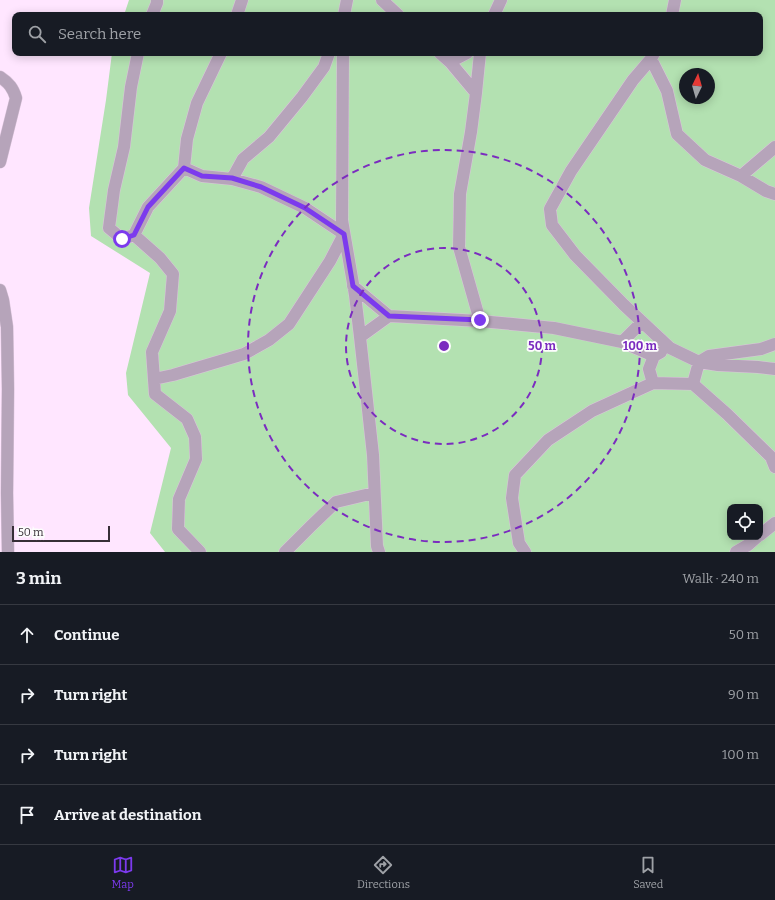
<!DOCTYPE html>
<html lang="en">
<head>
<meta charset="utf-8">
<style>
	:root { --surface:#171b24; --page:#242831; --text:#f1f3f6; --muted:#9ea1a6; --line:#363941; --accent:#7c3aed }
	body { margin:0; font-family:Bitter,serif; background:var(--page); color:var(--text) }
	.controls { position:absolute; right:12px; bottom:12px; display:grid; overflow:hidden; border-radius:8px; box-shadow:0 2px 10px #0003 }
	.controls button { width:36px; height:36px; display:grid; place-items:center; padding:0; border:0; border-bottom:1px solid var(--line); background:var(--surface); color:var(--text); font:20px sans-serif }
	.compass { position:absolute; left:679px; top:68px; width:36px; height:36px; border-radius:50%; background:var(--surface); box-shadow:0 2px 10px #0003; rotate:5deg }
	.scale { position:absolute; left:12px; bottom:10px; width:98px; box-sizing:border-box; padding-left:4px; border:2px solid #372e37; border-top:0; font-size:11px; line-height:14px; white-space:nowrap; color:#372e37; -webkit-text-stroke:3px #fdfdfd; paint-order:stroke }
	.stop { position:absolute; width:12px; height:12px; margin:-9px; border:3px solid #7c3aed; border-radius:50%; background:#fff }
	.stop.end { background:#7c3aed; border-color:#fff; box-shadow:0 1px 4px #0008 }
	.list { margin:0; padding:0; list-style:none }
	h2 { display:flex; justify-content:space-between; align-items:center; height:52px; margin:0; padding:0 16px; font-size:17px }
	h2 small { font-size:13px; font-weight:400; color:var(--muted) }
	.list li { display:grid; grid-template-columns:26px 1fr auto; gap:12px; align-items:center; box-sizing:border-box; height:60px; padding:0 16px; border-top:1px solid var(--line) }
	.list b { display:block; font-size:15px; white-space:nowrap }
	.list em { font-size:13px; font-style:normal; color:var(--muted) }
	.icon { flex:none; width:22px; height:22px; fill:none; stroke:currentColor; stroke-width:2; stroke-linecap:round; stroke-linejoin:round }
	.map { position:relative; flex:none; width:775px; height:552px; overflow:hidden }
	.search { position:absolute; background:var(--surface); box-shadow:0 2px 10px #0003; left:12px; right:12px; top:12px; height:44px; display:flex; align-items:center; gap:10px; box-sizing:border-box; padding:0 14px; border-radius:8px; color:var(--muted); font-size:15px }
	.sheet { height:292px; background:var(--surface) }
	nav { display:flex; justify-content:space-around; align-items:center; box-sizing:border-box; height:56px; border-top:1px solid var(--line); background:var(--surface); font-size:11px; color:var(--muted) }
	nav a { display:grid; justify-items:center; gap:2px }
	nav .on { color:var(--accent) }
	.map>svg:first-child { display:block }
	.green { fill:#b3e1b1; fill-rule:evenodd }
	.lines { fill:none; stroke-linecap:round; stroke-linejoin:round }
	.minor-casing { stroke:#dbc5db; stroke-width:13 }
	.minor { stroke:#b6a4ba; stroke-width:12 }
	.route { stroke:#7c3aed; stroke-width:5 }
	.ring { fill:none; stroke:#7b2cbf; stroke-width:2; stroke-dasharray:7 5 }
	.centre { fill:#7b2cbf; stroke:#fdfdfd; stroke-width:2 }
	.ring-label { font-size:12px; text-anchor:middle; font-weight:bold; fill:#7b2cbf; stroke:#fdfdfd; stroke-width:3.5; stroke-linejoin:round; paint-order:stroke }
</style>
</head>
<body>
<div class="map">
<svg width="775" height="552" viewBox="0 0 775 552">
	<rect width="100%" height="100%" fill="#ffe6ff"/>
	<!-- green -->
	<path class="green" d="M129,0H775V552H165L150,533L171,448L128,395L126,373L150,273L91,236L89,208L106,100L112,53H760V15H124ZM685,74H709V98H685ZM730,507H760V537H730Z"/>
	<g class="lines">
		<!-- minor casing -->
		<g class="minor-casing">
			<path id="minor" d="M382,0L398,15
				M152,15L157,3V0
				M237,15L242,0
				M344,15L347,0
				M494,15L501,0
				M672,15L675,0
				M138,53L131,87L124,147L114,190L109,228L122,239L134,235L148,207L184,168L187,139L197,103L221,53
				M343,53L342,220L355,295L360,337L373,455L377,546L379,552
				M440,53L450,62L467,53
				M480,53L476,93L471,132L460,194L459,247L480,321
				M654,53L651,59L633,80L571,171L550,209L552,225L575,255L624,305L670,348L699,362L693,384L727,414L771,457L775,467
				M651,59L667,91L677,134L705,160L741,176L775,147
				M450,62L476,93
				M0,77C9,83 13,88 16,98L0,162
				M741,176L766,191L775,194
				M232,179L243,159L269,137L302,97L324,67L329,53
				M134,235L160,258L173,274L170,311L152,352L155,394L187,419L195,437L196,459L179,499L178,529L200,552
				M353,286L389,316L480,321L554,328L622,342L654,356
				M0,290L3,300L7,327L8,389L7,493L8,552
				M360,337L389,316
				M622,342L642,322
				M775,344L761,349L709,356L699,362L718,365L758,367L775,369
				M154,379L173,375L244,354L269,340L289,324L330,261L344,234L305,208L261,187L232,179L202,176L184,168
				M653,383L649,369L654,356L661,352
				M760,535L775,523
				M285,552L311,526L336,502L374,493
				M525,552L519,543L512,498L515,475L548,440L592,411L653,383L693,384
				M736,552L748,545L757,537"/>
		</g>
		<!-- minor -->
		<use href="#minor" class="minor"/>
	</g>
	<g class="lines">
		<!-- route -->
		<path class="route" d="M122,239L134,235L148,207L184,168L202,176L232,178L261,187L305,208L344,234L353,286L389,316L480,320"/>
	</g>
	<!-- distance rings -->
	<g class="ring">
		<circle cx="444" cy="346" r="98"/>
		<circle cx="444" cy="346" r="196"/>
	</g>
	<circle cx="444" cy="346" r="6" class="centre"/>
	<g class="ring-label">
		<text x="542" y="350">50 m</text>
		<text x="640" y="350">100 m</text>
	</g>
</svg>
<div class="controls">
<button><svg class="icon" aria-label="locate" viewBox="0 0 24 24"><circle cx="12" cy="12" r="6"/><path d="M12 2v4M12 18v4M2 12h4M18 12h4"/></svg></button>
</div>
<svg class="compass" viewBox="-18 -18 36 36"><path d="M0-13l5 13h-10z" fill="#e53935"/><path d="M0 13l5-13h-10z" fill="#9ea1a6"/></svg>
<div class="scale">50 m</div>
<div class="stop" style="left:122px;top:239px"></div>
<div class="stop end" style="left:480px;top:320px"></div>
<div class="search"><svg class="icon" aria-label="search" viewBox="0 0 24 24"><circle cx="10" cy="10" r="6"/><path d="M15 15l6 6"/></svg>Search here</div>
</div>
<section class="sheet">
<h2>3 min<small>Walk · 240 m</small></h2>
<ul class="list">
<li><svg class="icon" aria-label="ahead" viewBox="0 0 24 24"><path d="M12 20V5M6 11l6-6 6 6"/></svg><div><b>Continue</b></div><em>50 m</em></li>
<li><svg class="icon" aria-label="right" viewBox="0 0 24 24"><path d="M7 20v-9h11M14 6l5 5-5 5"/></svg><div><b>Turn right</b></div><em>90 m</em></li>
<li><svg class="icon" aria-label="right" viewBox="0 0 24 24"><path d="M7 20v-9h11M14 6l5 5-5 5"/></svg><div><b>Turn right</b></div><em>100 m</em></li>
<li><svg class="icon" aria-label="arrive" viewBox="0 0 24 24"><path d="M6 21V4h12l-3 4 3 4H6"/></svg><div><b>Arrive at destination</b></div></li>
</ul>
</section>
<nav>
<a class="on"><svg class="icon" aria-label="map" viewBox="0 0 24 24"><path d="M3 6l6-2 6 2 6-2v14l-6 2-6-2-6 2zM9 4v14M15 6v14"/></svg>Map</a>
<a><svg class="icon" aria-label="directions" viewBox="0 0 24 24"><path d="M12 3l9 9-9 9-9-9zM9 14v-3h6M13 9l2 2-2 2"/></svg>Directions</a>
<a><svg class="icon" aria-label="saved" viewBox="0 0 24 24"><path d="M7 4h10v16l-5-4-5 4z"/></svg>Saved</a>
</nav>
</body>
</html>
